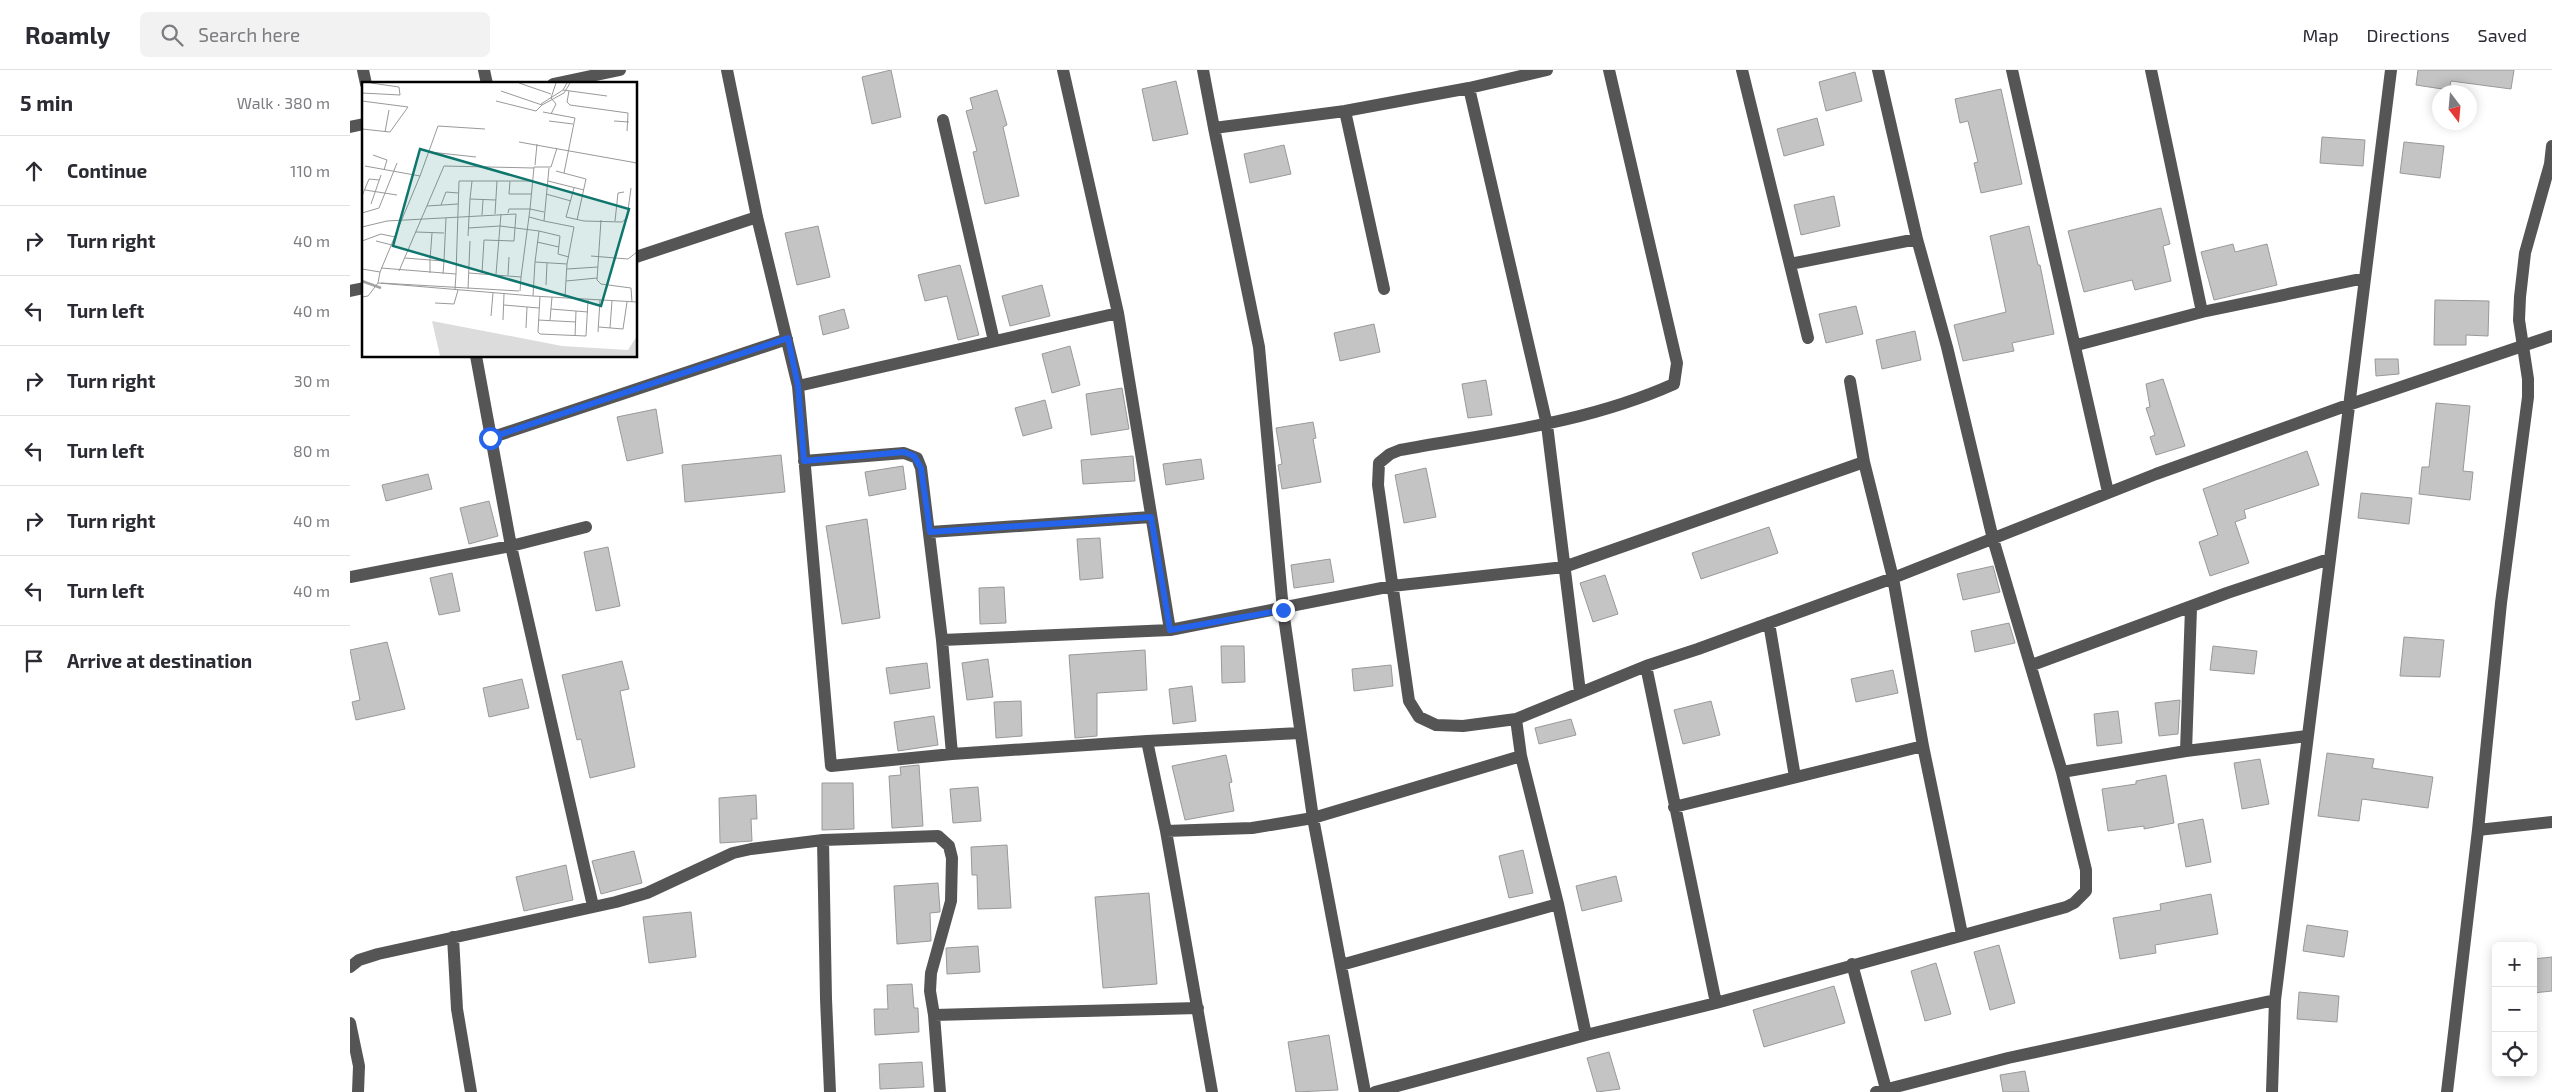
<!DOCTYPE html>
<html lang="en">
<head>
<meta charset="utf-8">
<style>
	:root { --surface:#fff; --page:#f2f2f3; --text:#2b2b33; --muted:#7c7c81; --line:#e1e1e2 }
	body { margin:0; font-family:"Exo 2",sans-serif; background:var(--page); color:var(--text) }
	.controls { position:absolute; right:15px; bottom:15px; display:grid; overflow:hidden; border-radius:8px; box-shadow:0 2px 12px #0003 }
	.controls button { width:45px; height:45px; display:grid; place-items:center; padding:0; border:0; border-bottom:1px solid var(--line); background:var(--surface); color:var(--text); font:25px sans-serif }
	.compass { position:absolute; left:2082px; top:15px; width:45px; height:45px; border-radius:50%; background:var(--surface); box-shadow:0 2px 12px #0003; rotate:164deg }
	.stop { position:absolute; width:15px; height:15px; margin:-11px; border:4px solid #2563eb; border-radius:50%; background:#fff }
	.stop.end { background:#2563eb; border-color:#fff; box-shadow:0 1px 5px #0008 }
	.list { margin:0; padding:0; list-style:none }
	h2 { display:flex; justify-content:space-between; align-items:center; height:65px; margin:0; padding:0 20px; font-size:21px }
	h2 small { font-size:16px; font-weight:400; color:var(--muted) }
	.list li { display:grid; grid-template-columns:32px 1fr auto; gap:15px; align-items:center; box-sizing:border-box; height:70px; padding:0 20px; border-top:1px solid var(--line) }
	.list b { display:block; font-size:19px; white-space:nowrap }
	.list em { font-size:16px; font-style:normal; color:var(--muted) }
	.icon { flex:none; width:28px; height:28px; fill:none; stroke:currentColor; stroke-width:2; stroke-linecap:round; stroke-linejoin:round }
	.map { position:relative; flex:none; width:2202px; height:1022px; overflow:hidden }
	header { display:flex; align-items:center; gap:30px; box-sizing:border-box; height:70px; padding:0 25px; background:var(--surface); border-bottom:1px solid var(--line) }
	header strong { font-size:24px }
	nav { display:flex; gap:28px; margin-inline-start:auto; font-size:18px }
	.search { width:350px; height:45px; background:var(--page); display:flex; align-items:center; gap:12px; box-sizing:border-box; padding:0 18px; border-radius:8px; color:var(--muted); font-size:19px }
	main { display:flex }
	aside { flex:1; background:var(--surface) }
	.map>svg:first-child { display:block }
	.building { fill:#c4c4c4; stroke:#999 }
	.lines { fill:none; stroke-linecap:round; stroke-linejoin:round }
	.minor { stroke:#555; stroke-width:12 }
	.route { stroke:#2563eb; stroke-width:6 }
	.inset-river { fill:none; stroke:#a3a3a3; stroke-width:2.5 }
	.inset-road { fill:none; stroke:#999; stroke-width:1 }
	.view { fill:#0f766e; fill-opacity:0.15; stroke:#0f766e; stroke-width:2.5 }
	.inset-edge { fill:none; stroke:#000; stroke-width:2.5 }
</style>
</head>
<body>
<header>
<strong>Roamly</strong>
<div class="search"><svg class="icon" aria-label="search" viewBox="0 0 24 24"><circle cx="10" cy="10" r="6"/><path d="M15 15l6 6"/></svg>Search here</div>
<nav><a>Map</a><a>Directions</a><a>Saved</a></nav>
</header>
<main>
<aside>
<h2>5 min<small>Walk · 380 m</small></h2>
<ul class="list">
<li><svg class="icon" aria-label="ahead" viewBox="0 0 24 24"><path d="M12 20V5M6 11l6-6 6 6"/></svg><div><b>Continue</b></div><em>110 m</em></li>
<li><svg class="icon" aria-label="right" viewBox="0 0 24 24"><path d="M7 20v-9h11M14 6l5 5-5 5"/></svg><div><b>Turn right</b></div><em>40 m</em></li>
<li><svg class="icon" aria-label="left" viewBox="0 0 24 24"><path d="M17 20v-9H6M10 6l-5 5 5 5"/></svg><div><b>Turn left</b></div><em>40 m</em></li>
<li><svg class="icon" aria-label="right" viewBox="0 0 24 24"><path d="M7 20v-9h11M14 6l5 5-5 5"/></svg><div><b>Turn right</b></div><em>30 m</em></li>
<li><svg class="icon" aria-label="left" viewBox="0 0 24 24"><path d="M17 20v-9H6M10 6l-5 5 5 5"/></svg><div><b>Turn left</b></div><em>80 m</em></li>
<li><svg class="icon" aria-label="right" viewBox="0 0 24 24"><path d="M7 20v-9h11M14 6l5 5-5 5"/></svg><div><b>Turn right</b></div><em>40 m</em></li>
<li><svg class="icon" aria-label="left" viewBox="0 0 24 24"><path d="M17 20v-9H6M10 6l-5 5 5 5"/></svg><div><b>Turn left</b></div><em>40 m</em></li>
<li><svg class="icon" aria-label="arrive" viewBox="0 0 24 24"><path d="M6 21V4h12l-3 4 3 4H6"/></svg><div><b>Arrive at destination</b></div></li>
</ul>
</aside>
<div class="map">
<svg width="2202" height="1022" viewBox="0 0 2202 1022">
	<rect width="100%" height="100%" fill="#fff"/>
	<!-- building -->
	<path class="building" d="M541,0L551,47L522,54L512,7Z
		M2068,0H2164L2161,19L2101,11L2099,20L2066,15Z
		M1505,2L1512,31L1476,41L1469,12Z
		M826,11L838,64L803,71L792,19Z
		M1651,19L1672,114L1631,123L1624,93L1628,92L1618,51L1610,53L1605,29Z
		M647,20L657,55L653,57L669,126L635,134L623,82L627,81L616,41L623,39L620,28Z
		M1467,48L1474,75L1434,86L1427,59Z
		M1972,67L2015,70L2013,96L1970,93Z
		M2054,72L2094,76L2090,108L2050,103Z
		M934,75L941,104L900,113L894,84Z
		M1484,126L1490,156L1451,165L1444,135Z
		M1811,138L1820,174L1813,176L1821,211L1785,220L1782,210L1734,222L1718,161Z
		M468,156L480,207L447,215L435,163Z
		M1679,156L1688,195H1690L1704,264L1662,273L1664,281L1613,291L1604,255L1656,242L1640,166Z
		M1883,174L1885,182L1917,174L1927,215L1864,230L1851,182Z
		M610,195L629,265L608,270L597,226L575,231L568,205Z
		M692,215L700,246L660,256L652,226Z
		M2085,230L2139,231L2138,266L2116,265V275H2084Z
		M1506,236L1513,264L1476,273L1469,244Z
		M494,239L499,258L473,265L469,246Z
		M1024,254L1030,282L990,291L984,263Z
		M1565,261L1571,290L1532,299L1526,270Z
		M720,276L730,315L702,323L692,284Z
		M2025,289H2048L2049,304L2026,306Z
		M1813,309L1835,376L1806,385L1800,367L1805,365L1796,338L1800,337L1796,314Z
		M1136,310L1142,345L1118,348L1112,314Z
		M772,318L779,359L741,365L736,324Z
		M695,330L702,358L673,366L665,338Z
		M2086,333L2120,336L2113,401L2123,402L2120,430L2069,424L2072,397H2079Z
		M306,339L313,383L277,391L267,347Z
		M963,352L966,368L963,369L971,412L932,419L928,395L932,394L926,358Z
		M1957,381L1969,415L1894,440L1896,448L1885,452L1899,493L1860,506L1849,472L1868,465L1853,419Z
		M431,385L435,422L335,432L332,395Z
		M783,386L785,411L733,414L731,390Z
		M851,389L854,409L816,415L813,394Z
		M553,396L556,419L519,426L515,402Z
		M1076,398L1086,447L1054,453L1045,405Z
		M78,404L82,419L36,431L32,415Z
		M2011,423L2062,428L2059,454L2008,448Z
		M139,431L148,466L119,474L110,438Z
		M517,449L530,548L492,554L476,456Z
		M1419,457L1428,483L1351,509L1342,483Z
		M750,468L753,508L730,510L727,469Z
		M258,477L270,536L246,541L234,482Z
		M980,489L984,512L944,518L941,495Z
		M1643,496L1650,522L1613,530L1607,504Z
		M102,503L110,541L89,545L80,508Z
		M1255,505L1268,544L1243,552L1230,513Z
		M654,517L656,553L630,554L629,518Z
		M1659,553L1665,573L1625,582L1621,561Z
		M2054,567L2094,570L2090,607L2050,606Z
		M37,572L55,639L6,650L2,632L10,630L0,580Z
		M871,576H894L895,612L872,613Z
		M1863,576L1907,581L1904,604L1860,600Z
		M795,580L797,620L747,623V666L725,668L719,585Z
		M638,589L643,627L617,630L612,593Z
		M272,591L279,619L270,621L285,697L240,708L231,669L227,670L212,605Z
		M577,593L580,618L540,624L536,598Z
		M1041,595L1043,616L1004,621L1002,599Z
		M1543,600L1548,623L1506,632L1501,609Z
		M172,609L179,638L139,647L133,618Z
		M842,616L846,651L823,654L819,619Z
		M1830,630L1828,664L1809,666L1805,633Z
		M671,631L672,666L646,668L644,632Z
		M1361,631L1370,665L1333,674L1324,640Z
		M1768,641L1772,673L1747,676L1744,644Z
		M584,646L588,675L548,681L544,652Z
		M1221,649L1226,665L1189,674L1185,658Z
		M1977,683L2024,689L2022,698L2083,707L2078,738L2012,729L2009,751L1968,746Z
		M876,685L882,712L879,713L884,741L835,750L822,696Z
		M1910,689L1919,734L1892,739L1884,693Z
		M569,695L573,756L542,758L539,706L551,705L550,697Z
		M1816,705L1824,753L1794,759V756L1758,761L1752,719L1786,714V711Z
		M472,713H503L504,759L472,760Z
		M628,717L631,751L603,753L600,719Z
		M406,725L407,749H401L402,771L370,773L369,728Z
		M1853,749L1861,792L1836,797L1828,754Z
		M657,775L661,838L628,839L627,805H622L621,777Z
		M1173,780L1183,823L1159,828L1149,786Z
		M284,781L292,813L251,824L242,791Z
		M216,795L223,830L174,841L166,807Z
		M1266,806L1272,831L1232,841L1226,816Z
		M588,813L590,840V842L580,843L581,871L547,874L544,816Z
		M799,823L807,914L753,918L745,827Z
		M1861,824L1868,864L1805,875L1806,883L1770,889L1763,848L1811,840L1810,834Z
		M341,842L346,887L299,893L293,847Z
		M1957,855L1998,861L1994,887L1953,881Z
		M1649,875L1665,933L1640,940L1624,882Z
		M628,876L630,902L597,904L596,878Z
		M2202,887V921L2183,923V889Z
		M1586,893L1601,944L1575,951L1561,901Z
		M562,914L564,938H568L569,962L525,965L524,939H538L537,915Z
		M1484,916L1495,953L1414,977L1403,940Z
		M1949,922L1989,926L1987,952L1947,949Z
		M979,965L988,1020L946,1022L938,972Z
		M1259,982L1270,1019L1247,1022L1237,988Z
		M572,992L574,1017L530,1019L529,994Z
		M1675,1001L1679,1022H1653L1650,1005Z"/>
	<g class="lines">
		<!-- minor -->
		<path class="minor" d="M13,0L16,14
			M134,0L137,14
			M377,0L407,147L448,316
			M713,0L768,243L448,316L481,696L602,684L797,671L816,761L862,1022
			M853,0L864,58L995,41L1119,18L1197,0
			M1259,0L1327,293L1324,314C1237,353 1143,363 1050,380L1040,384L1029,393L1028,415L1059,631L1069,647L1086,655L1113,656L1166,649L1296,596L1348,579L1543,508L1806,404L1998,335L2202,266
			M1392,0L1458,268
			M1662,0L1758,422
			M1801,0L1852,242
			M203,14L270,0
			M1119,18L1197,355L1230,622
			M995,41L1034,219
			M593,50L644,271
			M0,57L14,54
			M2202,76L2200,94L2175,183L2170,227L2169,250L2178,309V327L2151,533L2128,760L2202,752
			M286,187L407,147
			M1440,194L1567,169
			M0,221L14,218
			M768,243L820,560L1042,516L1214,497L1514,392
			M1727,275L1852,242L2015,208
			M126,286L161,476L243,836
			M1500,311L1514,392L1543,508L1573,676
			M140,368L437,269
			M454,391L554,383L567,388L571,398L592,570L820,560
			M580,462L801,447
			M0,507L161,476L236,457
			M1419,553L1445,707
			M592,570L602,684
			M1682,595L1877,523L1979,489
			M1296,596L1366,933
			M797,671L950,663
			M1836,681L1957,666
			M1171,686L1208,834
			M1712,702L1836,681L1841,538
			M1324,737L1573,676L1612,864
			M816,761L902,758L963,748L933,540L909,277L864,58
			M473,770L476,929L480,1022
			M103,867L107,939L121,1022
			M1502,894L1536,1019
			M991,895L1208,834L1236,965
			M0,897L9,890L28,884L266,832L297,823L383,783L401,779L473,770L588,766L599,776L602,788L601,831L581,903L580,921L584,945L590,1022
			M584,945L848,938
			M0,953L9,996L8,1022
			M1015,1022L963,748L1171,686L1166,649
			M1025,1022L1236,965L1366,933L1716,837L1724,833L1736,821V800L1712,702L1643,469L1597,277L1567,169L1528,0
			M1526,1022L1658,988L1925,930L2041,0
			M1922,1022L1925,930
			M2097,1022L2128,760"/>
	</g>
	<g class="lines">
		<!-- route -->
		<path class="route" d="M140,368L438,268L448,316L454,391L554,382L564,386L571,398L580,462L801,447L820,560L933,540"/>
	</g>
	<!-- overview -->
	<g transform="translate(12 12)">
		<rect width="275" height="275" fill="#fff"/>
		<path d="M70,239L200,264L266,268L275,254V274H78Z" fill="#dcdcdc"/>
		<path class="inset-river" d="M0,199L19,206"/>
		<path class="inset-road" d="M157,1L189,12M201,8L245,14M139,9L180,23L202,11L208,1M207,9L205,20L208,23L266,31L265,49M0,11L38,13L37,5L9,1M0,19L46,25L28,50L0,47M134,19L174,29L180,23M179,22L201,8L205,1M181,30L213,36L202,91M189,32L194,22L189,16L194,1M187,39L211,42M252,39L267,40M23,50L27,28M157,60L275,81M68,70L114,75M11,73L25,78L22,88M173,83L175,62M194,89L224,97L215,138M58,94L76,44L123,47M110,99L108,117L134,118M148,99L147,112H169M186,99L222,108M212,106L204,135L222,139L260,140L265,136L269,106M3,108L35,113M184,112L209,119M0,114L7,97L17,98M9,122L19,93M79,123L84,110L96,111M65,124L96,122M0,131L17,126L35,81M146,131L147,127H168L172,85H189L195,66M133,132L135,99M120,133L121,118M167,135L182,139M239,138L235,198L239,202L269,206L270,220M253,139L256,111L262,110M0,145L25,139L154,132L152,159L122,158L120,191M106,146L138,144L177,149L173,180M177,149L198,154L196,172L207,175M54,150L82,151M70,151L68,178L82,179L81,192M106,154L108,117M0,159L19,152L33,155M14,159L30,163M175,160L197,165M229,174L266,177L275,170M43,176L68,178V191M82,179L84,136M19,186L94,192L93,207M0,187L18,190M205,187L236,185M37,189L82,84L172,86M107,191L159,195L158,209M94,192L97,99H171M134,192L139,132M146,193L147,175M159,195L168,127L182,130M204,199L235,196M16,201L171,214L173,180L205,182L212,145L182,139L187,86M19,201L157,209M184,203L185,181M106,207L108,159M171,214L275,220M178,214L176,250L178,252L224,254L226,218M0,215L6,214L16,201L18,190L58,94L3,84M203,215L205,182M73,221L92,222L96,208M142,223L177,226M189,227L226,230M129,234L131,211M141,238L142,212M176,238L214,240M188,238L190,215M237,245L261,247L265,220M164,246L165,225M248,246L250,219M236,250L238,218M213,254L214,229"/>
		<path class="view" d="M58,67L267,127L239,224L31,164Z"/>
		<rect width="275" height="275" class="inset-edge"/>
	</g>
</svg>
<div class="controls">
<button>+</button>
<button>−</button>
<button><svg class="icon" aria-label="locate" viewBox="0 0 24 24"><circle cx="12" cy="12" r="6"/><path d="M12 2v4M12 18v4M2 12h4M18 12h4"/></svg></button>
</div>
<svg class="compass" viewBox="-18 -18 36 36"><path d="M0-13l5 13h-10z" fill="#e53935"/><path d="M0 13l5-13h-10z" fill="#7c7c81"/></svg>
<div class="stop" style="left:140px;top:368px"></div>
<div class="stop end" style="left:933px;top:540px"></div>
</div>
</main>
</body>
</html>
